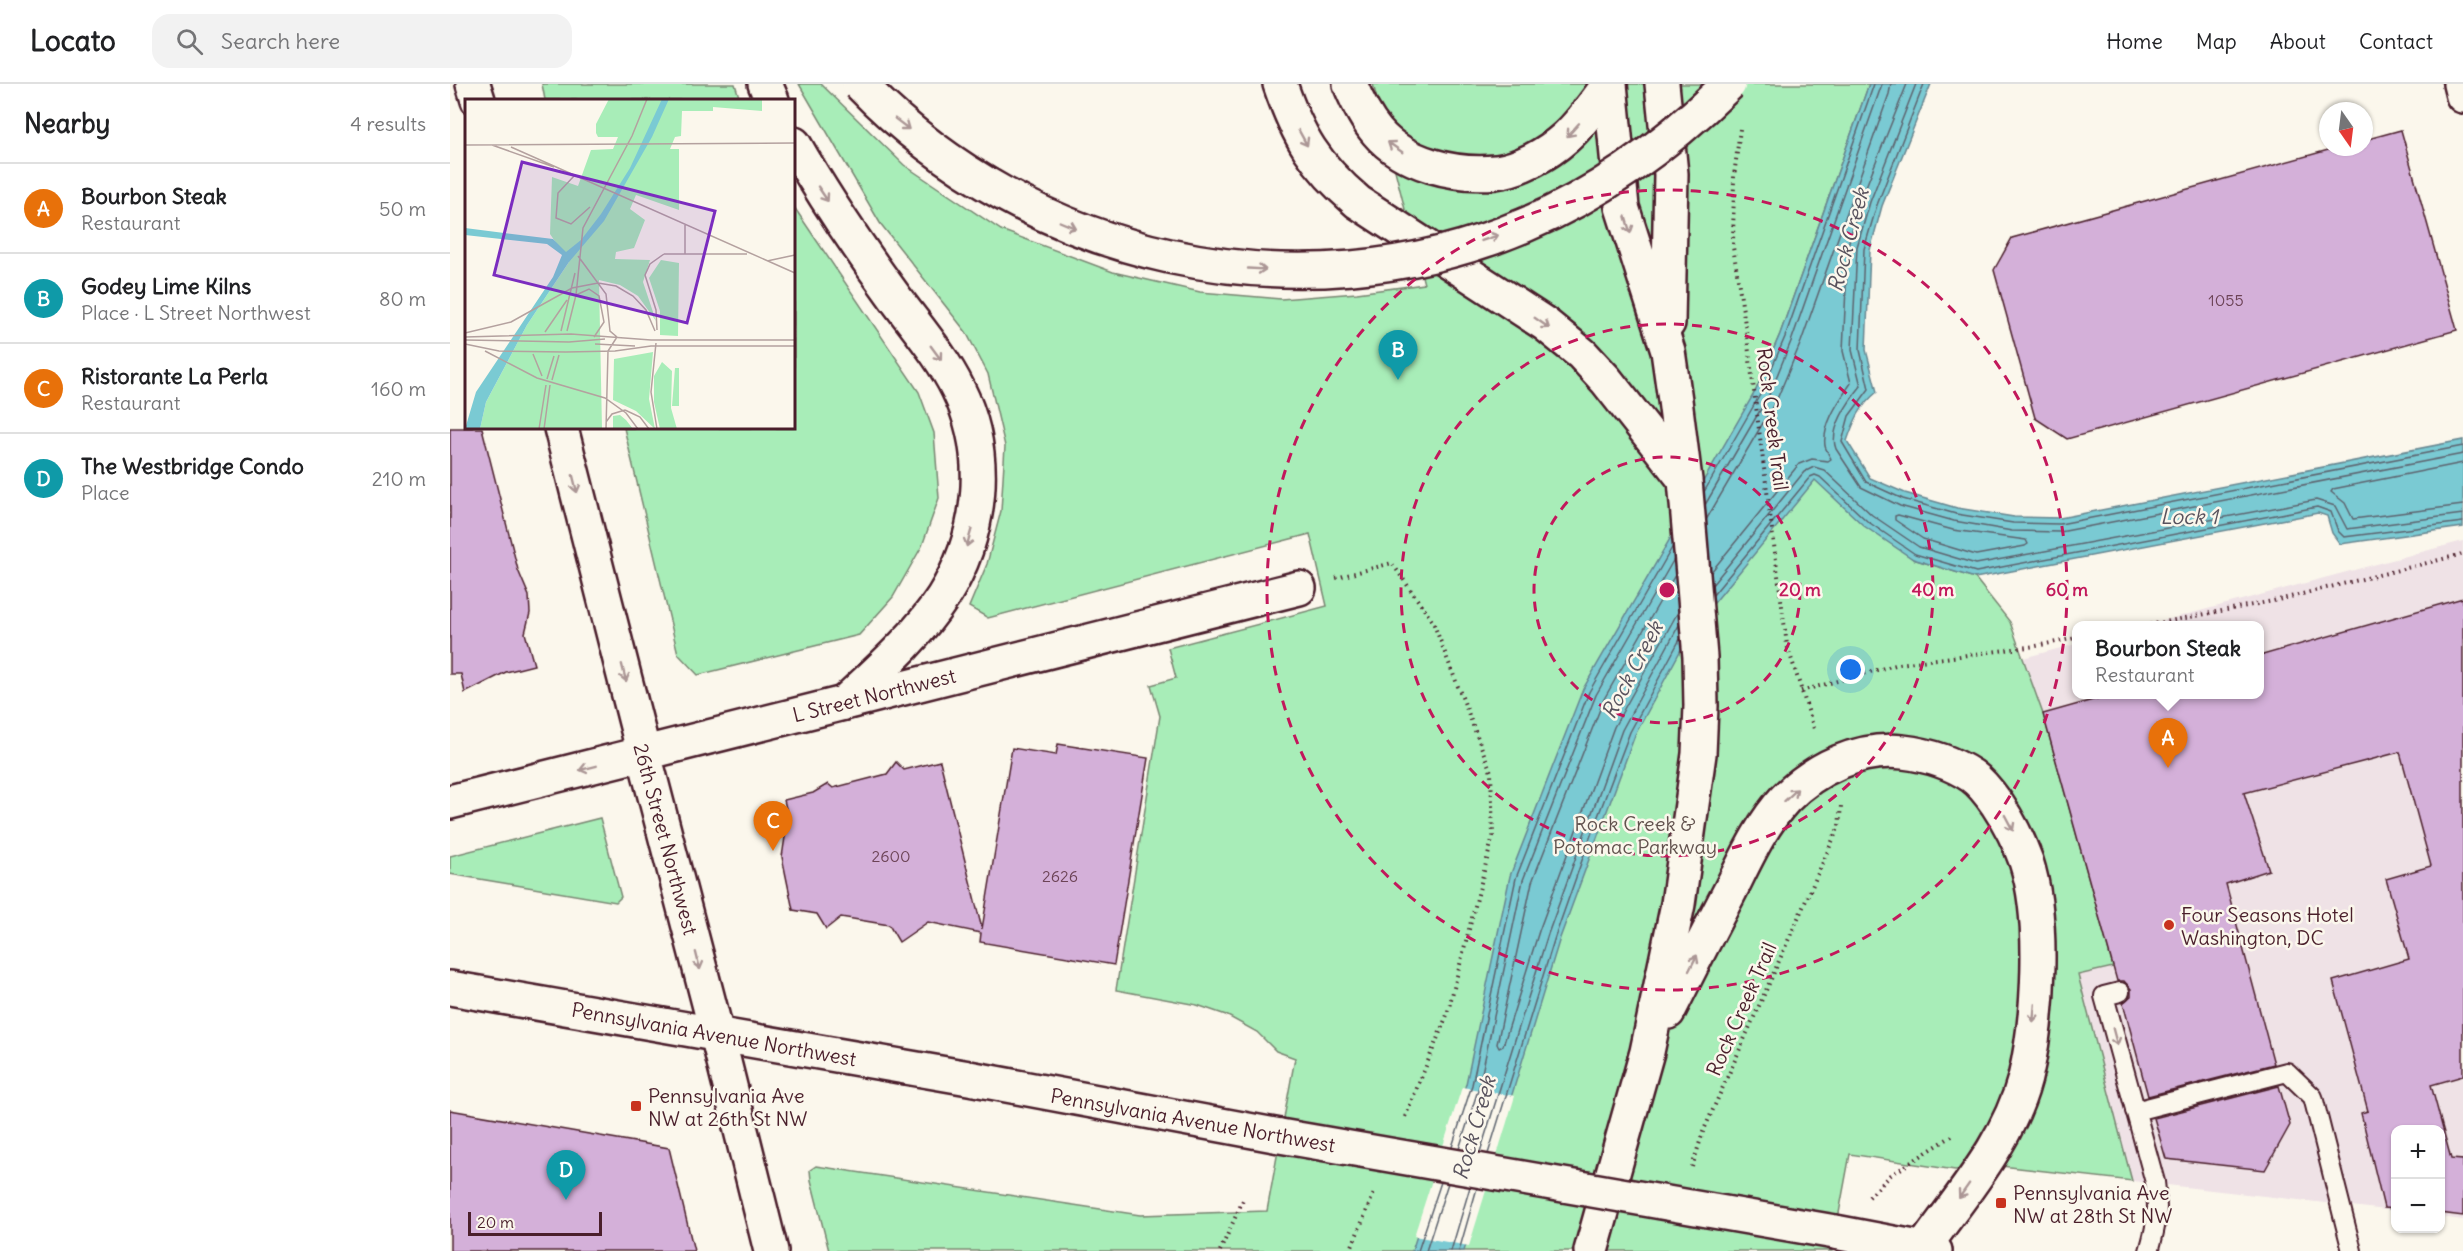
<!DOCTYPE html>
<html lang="en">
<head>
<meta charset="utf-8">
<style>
	:root { --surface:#fff; --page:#f2f2f2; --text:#202124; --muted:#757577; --line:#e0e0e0; --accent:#2563eb }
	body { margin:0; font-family:Delius,sans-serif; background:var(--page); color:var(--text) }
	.controls { position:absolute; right:18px; bottom:18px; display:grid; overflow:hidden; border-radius:12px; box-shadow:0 2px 4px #0004 }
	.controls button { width:54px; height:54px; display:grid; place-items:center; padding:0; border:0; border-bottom:2px solid var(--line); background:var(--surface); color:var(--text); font:30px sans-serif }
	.compass { position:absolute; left:1869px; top:18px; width:54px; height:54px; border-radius:50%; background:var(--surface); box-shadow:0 2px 4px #0004; rotate:166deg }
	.scale { position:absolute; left:18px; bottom:15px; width:134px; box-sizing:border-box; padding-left:6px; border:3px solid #4a1f2b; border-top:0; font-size:16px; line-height:21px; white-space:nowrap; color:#4a1f2b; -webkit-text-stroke:4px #fbf7ec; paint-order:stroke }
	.you { position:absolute; left:1401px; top:586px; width:21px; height:21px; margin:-15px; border:4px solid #fff; border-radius:50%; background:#1a73e8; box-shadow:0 0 0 9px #1a73e833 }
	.badge { display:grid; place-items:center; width:39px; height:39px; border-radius:50%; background:var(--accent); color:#fff; font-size:20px; font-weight:700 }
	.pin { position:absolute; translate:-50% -50px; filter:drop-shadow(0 2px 3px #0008) }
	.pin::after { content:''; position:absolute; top:32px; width:21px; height:18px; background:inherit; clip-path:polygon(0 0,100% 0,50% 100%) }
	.popup { position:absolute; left:1622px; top:537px; width:192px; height:78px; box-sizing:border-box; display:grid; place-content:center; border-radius:12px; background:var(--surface); filter:drop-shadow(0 2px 4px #0005); font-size:20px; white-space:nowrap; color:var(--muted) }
	.popup b { font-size:22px; color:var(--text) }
	.popup::after { content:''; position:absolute; left:50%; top:100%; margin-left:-12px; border:12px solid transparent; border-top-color:var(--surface) }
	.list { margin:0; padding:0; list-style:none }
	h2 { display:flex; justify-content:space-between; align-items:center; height:78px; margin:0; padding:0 24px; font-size:26px }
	h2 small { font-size:20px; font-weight:400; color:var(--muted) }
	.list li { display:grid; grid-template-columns:39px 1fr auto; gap:18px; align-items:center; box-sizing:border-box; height:90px; padding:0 24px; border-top:2px solid var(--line) }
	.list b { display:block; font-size:22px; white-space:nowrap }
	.list p { margin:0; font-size:20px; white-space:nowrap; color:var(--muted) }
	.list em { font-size:20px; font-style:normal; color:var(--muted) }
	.icon { flex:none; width:33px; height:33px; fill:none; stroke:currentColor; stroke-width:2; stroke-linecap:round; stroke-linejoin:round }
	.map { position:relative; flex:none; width:2013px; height:1167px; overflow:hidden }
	header { display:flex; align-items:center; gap:36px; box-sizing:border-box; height:84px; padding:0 30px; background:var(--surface); border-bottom:2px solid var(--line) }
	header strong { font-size:28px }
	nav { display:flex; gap:33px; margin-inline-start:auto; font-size:21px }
	.search { width:420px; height:54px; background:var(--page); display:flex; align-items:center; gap:15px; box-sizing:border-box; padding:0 21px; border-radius:18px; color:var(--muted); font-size:22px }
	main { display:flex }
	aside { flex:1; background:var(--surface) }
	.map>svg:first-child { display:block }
	.built { fill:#efe2e6 }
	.green { fill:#a8edb8; stroke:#798672; stroke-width:1.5 }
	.water { fill:#7acad3; stroke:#678690; stroke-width:1.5 }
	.pier { fill:#fbf7ec }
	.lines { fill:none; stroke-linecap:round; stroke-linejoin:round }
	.shore { stroke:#5d636e; stroke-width:1.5 }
	.building { fill:#d4b0d9; stroke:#4a1f2b; stroke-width:1.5 }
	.service-casing { stroke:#4a1f2b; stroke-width:22 }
	.minor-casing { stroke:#4a1f2b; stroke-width:38 }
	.primary-casing { stroke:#4a1f2b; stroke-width:38 }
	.motorway-casing { stroke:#4a1f2b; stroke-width:38 }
	.path { stroke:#4a1f2b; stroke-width:4; stroke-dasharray:1.5 4.5; stroke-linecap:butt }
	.service { stroke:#fbf7ec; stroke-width:18 }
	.minor { stroke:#fbf7ec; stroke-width:33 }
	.primary { stroke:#fbf7ec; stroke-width:33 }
	.motorway { stroke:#fbf7ec; stroke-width:33 }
	.primary-bridge-casing { stroke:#4a1f2b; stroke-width:38; stroke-linecap:butt }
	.motorway-bridge-casing { stroke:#4a1f2b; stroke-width:38; stroke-linecap:butt }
	.primary-bridge { stroke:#fbf7ec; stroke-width:33 }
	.motorway-bridge { stroke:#fbf7ec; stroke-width:33 }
	.oneway { stroke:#ab9695 }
	.ring { fill:none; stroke:#c2185b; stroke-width:3; stroke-dasharray:10 8 }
	.poi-dot { fill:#c8321e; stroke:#fbf7ec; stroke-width:2 }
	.labels { text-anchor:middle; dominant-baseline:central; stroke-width:5; stroke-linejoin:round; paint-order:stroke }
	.number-label { font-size:16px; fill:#6c4356 }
	.street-label { font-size:20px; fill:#4a1f2b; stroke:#fbf7ec }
	.park-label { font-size:20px; fill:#62524e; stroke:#fbf7ec }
	.poi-label { font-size:20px; fill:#4a1f2b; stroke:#fbf7ec; text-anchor:start }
	.water-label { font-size:21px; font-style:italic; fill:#58525d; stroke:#fbf7ec }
	.inset-road { fill:none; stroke:#b4a19f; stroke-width:1.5 }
	.view { fill:#7b2cbf; fill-opacity:0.15; stroke:#7b2cbf; stroke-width:3 }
	.inset-edge { fill:none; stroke:#4a1f2b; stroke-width:3 }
	.centre { fill:#c2185b; stroke:#fbf7ec; stroke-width:3 }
	.ring-label { font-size:18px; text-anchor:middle; font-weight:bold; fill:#c2185b; stroke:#fbf7ec; stroke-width:5; stroke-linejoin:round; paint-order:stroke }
</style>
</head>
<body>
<header>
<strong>Locato</strong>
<div class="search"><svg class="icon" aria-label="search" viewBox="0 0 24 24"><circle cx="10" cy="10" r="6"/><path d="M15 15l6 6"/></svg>Search here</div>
<nav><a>Home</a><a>Map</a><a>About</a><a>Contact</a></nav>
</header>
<main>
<aside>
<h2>Nearby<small>4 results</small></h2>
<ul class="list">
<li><span class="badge" style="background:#e8710a">A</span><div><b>Bourbon Steak</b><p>Restaurant</p></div><em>50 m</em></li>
<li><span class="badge" style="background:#0f9aa8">B</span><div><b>Godey Lime Kilns</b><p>Place · L Street Northwest</p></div><em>80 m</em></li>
<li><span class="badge" style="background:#e8710a">C</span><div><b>Ristorante La Perla</b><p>Restaurant</p></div><em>160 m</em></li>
<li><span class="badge" style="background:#0f9aa8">D</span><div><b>The Westbridge Condo</b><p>Place</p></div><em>210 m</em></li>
</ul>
</aside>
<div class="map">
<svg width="2013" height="1167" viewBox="0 0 2013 1167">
	<rect width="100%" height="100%" fill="#fbf7ec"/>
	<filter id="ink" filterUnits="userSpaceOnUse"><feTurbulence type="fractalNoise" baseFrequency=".0167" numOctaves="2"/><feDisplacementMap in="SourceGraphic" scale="12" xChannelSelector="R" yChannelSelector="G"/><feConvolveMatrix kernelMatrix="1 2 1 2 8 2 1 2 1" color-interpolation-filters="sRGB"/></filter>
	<g filter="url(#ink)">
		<!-- built -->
		<path class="built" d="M2013,457V1136L1991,1133L1990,1046H1946L1945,1127L1682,1097L1628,891L1663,882L1573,574L1626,560V610H1810V542L1697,541Z"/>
		<!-- green -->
		<path class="green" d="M92,0H285L290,16H95Z
			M349,0H371L454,81L551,146L663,188L750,208L831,215L907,209L974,200L923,0H1419L1330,250L1306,306L1463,475L1525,494L1560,538L1593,630L1663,883L1628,891L1682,1097L1551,1082L1505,1086L1400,1070L1382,1167H379L361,1096L360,1086L366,1082L690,1131L817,1127L845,974L826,967L807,948L776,931L747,921L666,906L710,632L701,601L726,594L718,564L877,522L860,450L538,534L519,523L537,480L551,427L555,362L538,290L516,248L430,139Z
			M344,123L469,308L484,349L489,414L472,462L443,513L409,551L248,591L228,570L174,344H344Z
			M150,734L171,813L166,818L0,790V772Z"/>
		<!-- water -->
		<path class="water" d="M1419,0H1481L1432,122L1420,166L1416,266L1427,308C1410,322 1404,337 1397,357L1420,394L1455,409L1507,424L1564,433L1610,434L2013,356V443L1890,460L1882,449L1877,432L1868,429L1525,494L1463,475L1414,442L1365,396L1241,547L1185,651L1110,854L1014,1167H962L1016,1000L1060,792L1092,710L1133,605L1306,306L1330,250Z"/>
		<!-- pier -->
		<path class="pier" d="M1012,1003L1065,1012L1019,1162L964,1152Z"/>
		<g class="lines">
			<!-- shore -->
			<path class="shore" d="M1466,0L1420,118L1407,163L1402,266L1411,302C1399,317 1378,345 1386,365L1411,403L1450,422L1504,437L1562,447L1610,448L2013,370
				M1474,0L1427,121L1414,165L1410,266L1419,305L1399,332L1392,358L1416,398L1453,415L1506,430L1563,439L1610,440L2013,362
				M2013,379L1883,405L1881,408L1895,419L1903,435L2013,421
				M1254,408L1311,309L1335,253L1424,0
				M1255,421L1319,311L1342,255L1432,0
				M1448,431L1503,446L1576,456L1578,460L1575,462L1526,471L1473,455L1445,436V432Z
				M1256,436L1327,315L1351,258L1439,10L1441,0
				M1261,488L1349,380L1362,375L1378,377L1381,375C1379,371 1376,366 1375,362C1372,340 1390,316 1401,299L1393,267L1398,161L1411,115L1457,0
				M1225,491L1154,615L1082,798L1047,960L1049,964L1053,962L1089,847L1164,643L1228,528
				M1262,501L1354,388L1364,383L1374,386L1422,431L1469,463L1526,480L1866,416L1885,422L1897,445L2013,430
				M1263,511L1360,393L1365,391L1370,393L1417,437L1465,470L1526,488L1867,423L1881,428L1888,447L1894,453L2013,438
				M1002,1063L1022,1001L1066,794L1139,608L1223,462
				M1009,1065L1029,1003L1073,796L1146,611L1224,475
				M1030,1068L1098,850L1172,646L1229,541
				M1038,1070L1105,853L1142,748L1180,648L1230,555
				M968,1167L991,1098
				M976,1167L998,1099
				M1001,1167L1020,1103
				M1009,1167L1027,1104"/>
		</g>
		<!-- building -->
		<path class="building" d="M1951,46L2007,246L1617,355L1585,334L1544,186L1562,154L1889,63H1914V56Z
			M0,344H32L68,486L79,512L80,529L75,549L84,581L56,588L15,609L11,590H0Z
			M2013,514V992L1981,1001L2001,1075L2013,1076V1132L1990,1129V1046H1946V1125L1934,1124L1911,1029L1918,1027L1883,897L1959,875L1936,795L1981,782L1950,668L1794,709L1819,786L1776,800L1824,980L1698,1012L1673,919L1681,912V905L1674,897H1667L1593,630L1664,610H1809V572Z
			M608,660L698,674L664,881L530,858L531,849L478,838L449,858L439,841L391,833L376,845L367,830L343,826L332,773L338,733L334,716L363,709L378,700L383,704L437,690L446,678L454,686L490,677L532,845L562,664L606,671Z
			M1829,1002L1840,1041L1815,1086L1716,1075L1704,1034Z
			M0,1026L219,1064L244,1167H0Z"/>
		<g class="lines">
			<!-- service casing -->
			<g class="service-casing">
				<path id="service" d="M1670,908L1654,912L1705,1098C1709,1126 1707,1140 1699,1167
					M1685,1027L1837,988L1863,1013L1902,1167"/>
			</g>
			<!-- minor casing -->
			<g class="minor-casing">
				<path id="minor" d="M23,0L28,16
					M2010,0L2013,12
					M111,344L194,670
					M394,619L849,504
					M267,950L321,1167"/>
			</g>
			<!-- primary casing -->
			<g class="primary-casing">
				<path id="primary" d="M830,0C848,53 865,81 908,118L1095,240L1132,270L1156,296L1235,396
					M900,0C907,17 915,34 927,48C954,80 1005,92 1046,88C1070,85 1097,70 1115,54C1132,39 1146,18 1159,0
					M1212,0L1221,90L1218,239
					M194,670L267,950
					M0,718L394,619
					M0,904L519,994L830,1052
					M1218,928C1238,888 1259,847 1280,807C1296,775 1311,741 1335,715C1365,684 1410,663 1453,668C1478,671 1501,678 1522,692C1532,699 1540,710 1547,720C1559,738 1569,757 1576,777C1595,835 1589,935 1575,994C1558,1059 1511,1111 1473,1165
					M1385,1148L1485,1167
					M1141,1167L1197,968L1228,820L1249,670L1251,622L1250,573L1235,396L1225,316L1218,267L1172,123L1160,0"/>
			</g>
			<!-- motorway casing -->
			<g class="motorway-casing">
				<path id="motorway" d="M315,0L322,16
					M344,60C373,111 406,160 441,208C463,239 491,270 508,305C541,371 532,451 493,513C466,554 429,586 394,619"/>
			</g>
			<!-- path -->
			<path class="path" d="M1290,45L1284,92L1283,163L1297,253L1337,561L1365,648
				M886,494L942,479L983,538L1041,688L1043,752L997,931L955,1033
				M1694,542L1828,516L2013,470
				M1351,607L1449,580L1586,562L1626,554
				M1242,1083L1253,1048L1389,742L1391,722
				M1419,1113L1441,1091L1502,1052
				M770,1167L794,1114
				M900,1167L924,1109"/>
			<!-- service -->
			<use href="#service" class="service"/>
			<!-- minor -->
			<use href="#minor" class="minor"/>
			<!-- primary -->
			<use href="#primary" class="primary"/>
			<!-- motorway -->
			<use href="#motorway" class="motorway"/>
			<!-- primary-bridge casing -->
			<g class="primary-bridge-casing">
				<path id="primary-bridge" d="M830,1052L1385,1148"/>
			</g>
			<!-- motorway-bridge casing -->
			<g class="motorway-bridge-casing">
				<path id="motorway-bridge" d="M410,0C580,176 848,237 1075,141C1152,109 1220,58 1279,0"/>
			</g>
			<!-- primary-bridge -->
			<use href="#primary-bridge" class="primary-bridge"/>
			<!-- motorway-bridge -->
			<use href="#motorway-bridge" class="motorway-bridge"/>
		</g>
		<!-- one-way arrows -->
		<defs><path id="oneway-shaft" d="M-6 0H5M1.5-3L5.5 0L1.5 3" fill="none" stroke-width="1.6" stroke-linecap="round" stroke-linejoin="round" transform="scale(1.5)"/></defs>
		<g class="oneway">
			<use href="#oneway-shaft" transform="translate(452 40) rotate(37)"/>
			<use href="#oneway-shaft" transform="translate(1123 46) rotate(132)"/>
			<use href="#oneway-shaft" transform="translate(853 54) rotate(61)"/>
			<use href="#oneway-shaft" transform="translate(945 63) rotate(-145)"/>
			<use href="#oneway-shaft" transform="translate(373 110) rotate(56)"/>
			<use href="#oneway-shaft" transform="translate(618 141) rotate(23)"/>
			<use href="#oneway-shaft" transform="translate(1178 141) rotate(73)"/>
			<use href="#oneway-shaft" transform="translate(1040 154) rotate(-19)"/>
			<use href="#oneway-shaft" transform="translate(807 185) rotate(3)"/>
			<use href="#oneway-shaft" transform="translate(1092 239) rotate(35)"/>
			<use href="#oneway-shaft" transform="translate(486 269) rotate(54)"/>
			<use href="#oneway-shaft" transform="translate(125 400) rotate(76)"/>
			<use href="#oneway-shaft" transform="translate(519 454) rotate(106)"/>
			<use href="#oneway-shaft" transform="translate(174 589) rotate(76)"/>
			<use href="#oneway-shaft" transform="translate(138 684) rotate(166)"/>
			<use href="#oneway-shaft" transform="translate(1341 711) rotate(-43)"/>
			<use href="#oneway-shaft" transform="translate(1559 739) rotate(62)"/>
			<use href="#oneway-shaft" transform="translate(248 877) rotate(76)"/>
			<use href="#oneway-shaft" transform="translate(1243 879) rotate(-63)"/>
			<use href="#oneway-shaft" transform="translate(1584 929) rotate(95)"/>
			<use href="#oneway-shaft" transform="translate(1665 953) rotate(75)"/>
			<use href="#oneway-shaft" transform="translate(1514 1107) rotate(125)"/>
		</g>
	</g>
	<!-- distance rings -->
	<g class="ring">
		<circle cx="1217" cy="506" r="133"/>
		<circle cx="1217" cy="506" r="266"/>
		<circle cx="1217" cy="506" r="400"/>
	</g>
	<!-- markers -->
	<g class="poi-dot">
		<circle cx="1719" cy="841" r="6"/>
		<rect x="180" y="1016" width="12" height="12" rx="3"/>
		<rect x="1545" y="1113" width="12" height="12" rx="3"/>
	</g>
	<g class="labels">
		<!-- number labels -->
		<g class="number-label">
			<text x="1776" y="216">1055</text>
			<text x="441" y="772">2600</text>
			<text x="610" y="792">2626</text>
		</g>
		<!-- street labels -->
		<g class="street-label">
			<text transform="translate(1323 335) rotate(83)">Rock Creek Trail</text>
			<text transform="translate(424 611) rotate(-14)">L Street Northwest</text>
			<text transform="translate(216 755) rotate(75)">26th Street Northwest</text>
			<text transform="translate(1291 925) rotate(-66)">Rock Creek Trail</text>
			<text transform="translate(264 950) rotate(10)">Pennsylvania Avenue Northwest</text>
			<text transform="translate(743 1036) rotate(10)">Pennsylvania Avenue Northwest</text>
		</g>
		<!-- park labels -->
		<g class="park-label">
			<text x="1185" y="739">Rock Creek &amp;<tspan x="1185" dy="23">Potomac Parkway</tspan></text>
		</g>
		<!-- poi labels -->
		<g class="poi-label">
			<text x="1731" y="830">Four Seasons Hotel<tspan x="1731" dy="23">Washington, DC</tspan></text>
			<text x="198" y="1011">Pennsylvania Ave<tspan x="198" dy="23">NW at 26th St NW</tspan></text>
			<text x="1563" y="1108">Pennsylvania Ave<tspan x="1563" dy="23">NW at 28th St NW</tspan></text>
		</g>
		<!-- water labels -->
		<g class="water-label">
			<text transform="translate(1398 156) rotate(-75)">Rock Creek</text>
			<text x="1739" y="432">Lock 1</text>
			<text transform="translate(1182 586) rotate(-62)">Rock Creek</text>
			<text transform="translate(1024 1044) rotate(-74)">Rock Creek</text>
		</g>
	</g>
	<!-- overview -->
	<g transform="translate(15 15)">
		<rect width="330" height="330" fill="#fbf7ec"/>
		<path d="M144,0H297V12L248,8V12H217L216,37L210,38L205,50H214V111L171,96L165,110L180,121L169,149L151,153L150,160L185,161L178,183L191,222L173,197L155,186L134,181L137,330H15L21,303L62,226L104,163L85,135L87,78L113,87L126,51L148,50L153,38H133L131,34V25ZM196,161L214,164L213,237L195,236V212L184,179ZM188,253L184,300L190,330L171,312L148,301L149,260ZM197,263L207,272L206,309L212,330H195L189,303V277ZM210,269H214V307H207ZM155,316L161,321L168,330H148V317Z" fill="#a8edb8"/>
		<path d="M197,0H204L187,38L139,122L104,163L62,226L21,303L15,330H0L11,293L88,178L97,156L82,145L0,136V129L88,140L101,153L116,141L136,115L165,69Z" fill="#7acad3"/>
		<path class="inset-road" d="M0,46L330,44M27,46L89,68M46,48L330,174M109,77L93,94L91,119L106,125L125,108M220,126V155M199,155H282M113,157L141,195L145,232L152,238M302,162L330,156M111,196L124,190L134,197L139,223L129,238M192,231L191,211L180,176L185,165L199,155M96,232L110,174M102,232L111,196L118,129L167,37L182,0M80,233L102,201M0,234L46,223L107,189L133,184L151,187L168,197L181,211L190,232M0,238L106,235L186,241H330M0,241L104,243L140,240M191,244L186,293L192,330M0,245L34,252L101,253L150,252L186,247H330M130,245L170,247M20,252L72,279L140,299L161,314L173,330M68,255L77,277M82,280L89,257M87,281L94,256M160,311L175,318L184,330M141,323L147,315L160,311M74,330L81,286M79,330L85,286M141,330L143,252L152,238"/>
		<path class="view" d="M57,63L250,112L222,224L29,176Z"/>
		<rect width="330" height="330" class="inset-edge"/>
	</g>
	<circle cx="1217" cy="506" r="9" class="centre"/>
	<g class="ring-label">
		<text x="1350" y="512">20 m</text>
		<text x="1483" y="512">40 m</text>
		<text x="1617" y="512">60 m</text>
	</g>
</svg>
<div class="controls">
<button>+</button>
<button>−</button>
</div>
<svg class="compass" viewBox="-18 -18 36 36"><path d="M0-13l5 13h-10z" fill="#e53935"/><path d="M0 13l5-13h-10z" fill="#757577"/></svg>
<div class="scale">20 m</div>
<div class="you"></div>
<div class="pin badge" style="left:1718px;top:684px;background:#e8710a">A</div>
<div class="popup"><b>Bourbon Steak</b>Restaurant</div>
<div class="pin badge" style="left:948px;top:296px;background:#0f9aa8">B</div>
<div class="pin badge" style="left:323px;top:767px;background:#e8710a">C</div>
<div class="pin badge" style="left:116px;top:1116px;background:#0f9aa8">D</div>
</div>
</main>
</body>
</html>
